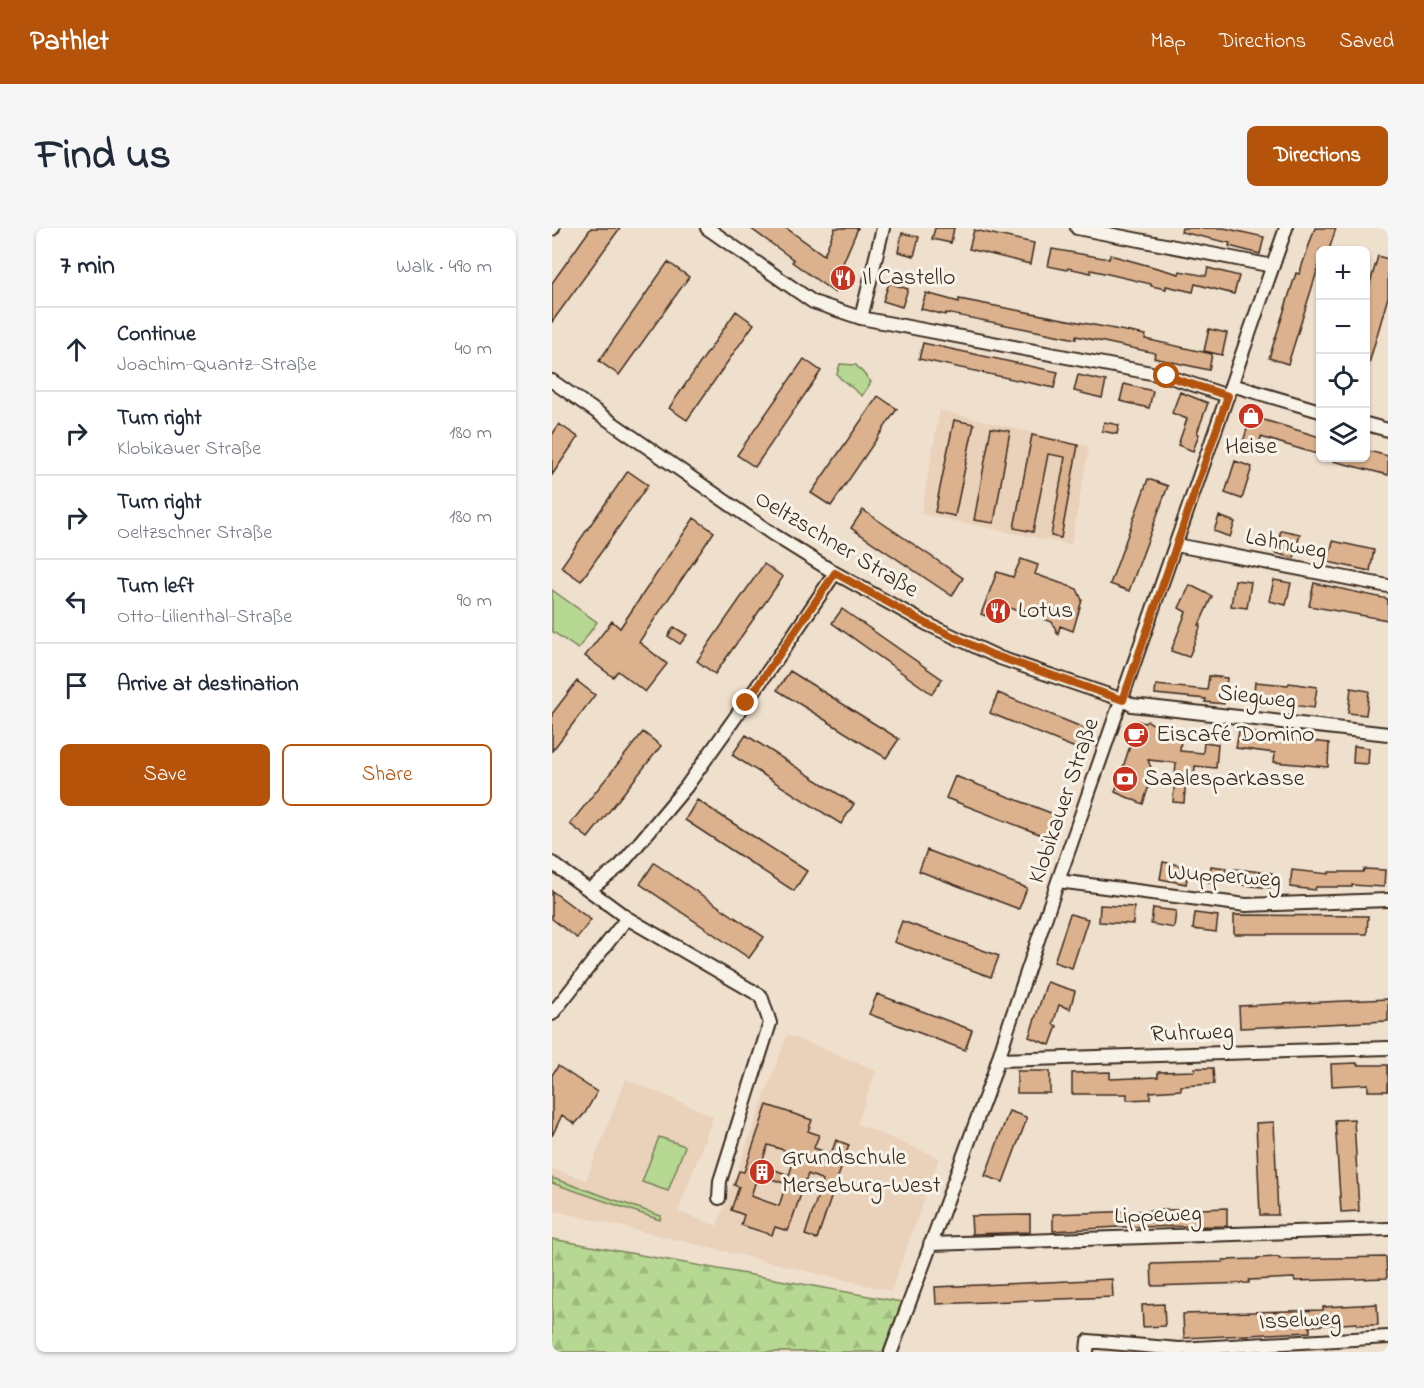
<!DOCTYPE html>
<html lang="en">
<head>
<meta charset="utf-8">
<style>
	:root { --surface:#fff; --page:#f6f6f7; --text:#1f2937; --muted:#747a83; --line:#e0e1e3; --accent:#b45309 }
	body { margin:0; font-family:"Indie Flower",sans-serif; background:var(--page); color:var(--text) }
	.controls { position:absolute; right:18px; top:18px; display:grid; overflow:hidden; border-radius:9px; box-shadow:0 2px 4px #0004 }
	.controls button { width:54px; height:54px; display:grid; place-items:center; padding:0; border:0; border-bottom:2px solid var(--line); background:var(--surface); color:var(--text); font:30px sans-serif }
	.stop { position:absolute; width:18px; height:18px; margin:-14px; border:4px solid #b45309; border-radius:50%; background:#fff }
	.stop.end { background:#b45309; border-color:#fff; box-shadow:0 2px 6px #0008 }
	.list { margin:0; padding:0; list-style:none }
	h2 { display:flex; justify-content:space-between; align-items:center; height:78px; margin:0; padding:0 24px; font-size:26px }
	h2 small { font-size:20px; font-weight:400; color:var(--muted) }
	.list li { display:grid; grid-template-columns:39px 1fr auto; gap:18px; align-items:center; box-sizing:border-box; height:84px; padding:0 24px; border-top:2px solid var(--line) }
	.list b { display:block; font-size:22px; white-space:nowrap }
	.list p { margin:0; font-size:20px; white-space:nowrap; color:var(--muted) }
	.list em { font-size:20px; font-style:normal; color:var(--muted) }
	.actions { display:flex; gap:12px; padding:18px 24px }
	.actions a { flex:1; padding:14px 0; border:2px solid var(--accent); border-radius:9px; text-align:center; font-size:21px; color:var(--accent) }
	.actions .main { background:var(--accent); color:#fff }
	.icon { flex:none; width:33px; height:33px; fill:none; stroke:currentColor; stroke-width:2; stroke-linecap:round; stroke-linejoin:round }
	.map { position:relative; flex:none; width:836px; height:1124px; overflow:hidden; border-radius:9px }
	header { display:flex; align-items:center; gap:36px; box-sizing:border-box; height:84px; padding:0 30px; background:var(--accent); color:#fff }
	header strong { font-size:28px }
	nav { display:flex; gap:33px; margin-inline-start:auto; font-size:21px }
	.intro { display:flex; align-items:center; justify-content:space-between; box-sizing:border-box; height:144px; padding:0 36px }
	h1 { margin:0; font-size:42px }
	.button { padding:15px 27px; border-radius:9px; background:var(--accent); color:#fff; font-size:21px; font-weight:700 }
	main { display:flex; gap:36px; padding:0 36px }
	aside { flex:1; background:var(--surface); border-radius:9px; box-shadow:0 2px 4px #0004 }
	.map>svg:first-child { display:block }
	.built { fill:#e9d1ba }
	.forest { fill:url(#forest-firs); stroke:#788158; stroke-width:1.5 }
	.park { fill:url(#park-tufts); stroke:#788158; stroke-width:1.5 }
	.pitch { fill:#b6d892; stroke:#788158; stroke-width:1.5 }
	.building { fill:#dcb18d; stroke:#3b2a1e; stroke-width:1.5; fill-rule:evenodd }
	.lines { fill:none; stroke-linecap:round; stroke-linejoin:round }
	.minor-casing { stroke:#3b2a1e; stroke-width:16 }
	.minor { stroke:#f7f3e8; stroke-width:12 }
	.route { stroke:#b45309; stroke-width:8 }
	.labels { text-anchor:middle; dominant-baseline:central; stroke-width:6; stroke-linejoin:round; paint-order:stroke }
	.poi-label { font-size:24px; fill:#3b2a1e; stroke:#f7f3e8; text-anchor:start }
	.street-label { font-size:24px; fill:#3b2a1e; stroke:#f7f3e8 }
</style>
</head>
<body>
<header>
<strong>Pathlet</strong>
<nav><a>Map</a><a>Directions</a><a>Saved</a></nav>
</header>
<div class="intro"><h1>Find us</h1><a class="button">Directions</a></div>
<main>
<aside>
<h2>7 min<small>Walk · 490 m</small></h2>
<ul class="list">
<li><svg class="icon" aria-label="ahead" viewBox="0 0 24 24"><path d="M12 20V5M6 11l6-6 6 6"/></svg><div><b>Continue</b><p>Joachim-Quantz-Straße</p></div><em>40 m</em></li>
<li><svg class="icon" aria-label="right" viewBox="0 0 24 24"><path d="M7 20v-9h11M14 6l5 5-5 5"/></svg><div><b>Turn right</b><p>Klobikauer Straße</p></div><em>180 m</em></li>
<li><svg class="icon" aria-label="right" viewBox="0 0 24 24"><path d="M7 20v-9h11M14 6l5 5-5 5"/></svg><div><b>Turn right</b><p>Oeltzschner Straße</p></div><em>180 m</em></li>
<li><svg class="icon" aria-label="left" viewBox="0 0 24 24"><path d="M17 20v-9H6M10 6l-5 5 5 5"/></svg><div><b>Turn left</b><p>Otto-Lilienthal-Straße</p></div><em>90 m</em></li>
<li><svg class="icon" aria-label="arrive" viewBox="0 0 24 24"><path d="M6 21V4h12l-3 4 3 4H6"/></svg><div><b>Arrive at destination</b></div></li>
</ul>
<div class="actions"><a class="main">Save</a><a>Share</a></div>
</aside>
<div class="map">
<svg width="836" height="1124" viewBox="0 0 836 1124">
	<defs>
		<pattern id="forest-firs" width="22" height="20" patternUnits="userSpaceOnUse" patternTransform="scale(1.5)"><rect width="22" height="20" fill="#b6d892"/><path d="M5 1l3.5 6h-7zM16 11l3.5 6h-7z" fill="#9dba7d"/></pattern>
		<pattern id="park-tufts" width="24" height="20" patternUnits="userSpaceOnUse" patternTransform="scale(1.5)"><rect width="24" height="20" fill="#b6d892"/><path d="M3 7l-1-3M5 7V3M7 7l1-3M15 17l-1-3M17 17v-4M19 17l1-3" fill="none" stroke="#9dba7d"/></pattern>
	</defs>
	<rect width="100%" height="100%" fill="#efdfcd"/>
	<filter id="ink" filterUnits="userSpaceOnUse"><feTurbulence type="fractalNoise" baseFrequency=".0167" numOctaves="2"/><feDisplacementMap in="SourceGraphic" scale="12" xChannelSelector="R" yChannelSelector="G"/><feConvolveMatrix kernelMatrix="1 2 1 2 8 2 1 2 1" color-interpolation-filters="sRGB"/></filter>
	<g filter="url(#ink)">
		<!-- built -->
		<path class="built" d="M388,182L537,219L519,317L369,286Z
			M235,807L324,842L305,896L387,930L339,1063L0,982V941L34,952L74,851L161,888L126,984L165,998Z"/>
		<!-- forest -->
		<path class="forest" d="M0,1011L350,1074L331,1124H0Z"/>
		<!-- park -->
		<path class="park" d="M288,136L304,137L319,154L310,168L288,150L285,146Z"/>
		<!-- pitch -->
		<path class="pitch" d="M0,362L45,394L26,421L0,403Z
			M107,909L133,918L116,963L90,954Z
			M0,950L109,988L108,992L0,955Z"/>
		<!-- building -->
		<path class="building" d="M39,0H68L0,94V55Z
			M198,0H234L272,27L283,0H306L288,42L295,47L283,65L240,34L242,32Z
			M383,0H402L399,15L380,11Z
			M630,0H672L712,9L708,26L677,18L678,15L629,4Z
			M763,0H784L777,22H768V34L736,136L717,130L744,45L747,46Z
			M422,2L482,15L478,36L417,21Z
			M350,5L367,9L362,28L346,24Z
			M500,21L557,31L558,27L627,46L628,43L654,48L656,40L687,48L682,66L643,56L641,64L614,58V61L599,58V56L539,42V45L516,40L515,42L496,38Z
			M826,28L836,31V69L816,139H813V72Z
			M116,34L137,49L67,147L47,133Z
			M337,55L356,61L350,79L331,73Z
			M374,65L407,74V71L594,107L593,111L660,126L657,142L602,130L603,125L524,108V111L394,85L393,87L369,81Z
			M184,83L202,96L135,192L117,180Z
			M657,101L675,105L670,127L652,123Z
			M371,115L506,144L502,160L367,131Z
			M252,131L269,143L203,239L185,227Z
			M526,147L554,153L550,170L522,163Z
			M572,156L601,163L597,180L568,173Z
			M628,164L656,175L645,205L647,206L641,223L626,217L635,191L620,185Z
			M326,168L345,181L279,278L259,265Z
			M699,188L768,209V227L709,209L706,219L691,214Z
			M402,192L422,196L403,288L383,284Z
			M552,194L567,197L565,206L550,203Z
			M7,196L26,209L0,247V207Z
			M439,200L458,203L442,295L422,292Z
			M480,207L526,217L509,310L499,308L513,229L496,226L481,304L462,300Z
			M813,222L836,228V247L781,233L782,230H813Z
			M683,233L700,239L690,271L673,265Z
			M76,243L96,257L29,353L9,339Z
			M596,251L616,258L577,363L558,356Z
			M311,282L411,350L400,368L299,300Z
			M667,288L683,294L678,309L662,303Z
			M142,290L162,304L87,414L115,436L93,464L66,443L61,449L33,428L60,393L68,400Z
			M729,302L748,306L742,330L723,325Z
			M781,313L822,322L818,343L776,334Z
			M469,331L486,337L483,346L525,361L530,372L521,403L508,398L506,406L500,394L492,391L494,388L466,380L465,383L456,379L451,394L429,386L445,344L461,349Z
			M212,336L231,349L163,446L145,433Z
			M683,352L699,354L695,380L679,378Z
			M722,352L739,355L734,377L717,373Z
			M762,355L836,371V392L757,378Z
			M638,357L660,368L647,397H649L637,429L619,423L634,384L627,380Z
			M290,381L390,451L380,466L280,395Z
			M122,399L135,407L128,416L116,408Z
			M238,443L347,511L334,530L225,462Z
			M657,448L675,450L672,476L653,474L654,471L603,466L604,457L655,462Z
			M25,453L43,467L0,523V486Z
			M703,454L736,457L737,455L765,459L762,480L719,474V478L701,476Z
			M799,460L817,463L814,487L796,485Z
			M446,465L537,502L528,522L438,485Z
			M586,493L592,495L596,493L606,499L603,509L629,511L628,523L651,525L652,514L666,516L664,540L643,538L642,551L634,550L632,575L621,574L624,535L596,532L601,545L591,576L563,564Z
			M687,503L710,506L709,509L760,515V513L777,515L776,539L722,534L723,525L684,520Z
			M91,504L109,518L36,610L18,596Z
			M194,507L302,576L289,596L180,527Z
			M802,518L817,520L816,536L801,535Z
			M403,548L504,587L495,609L394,570Z
			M145,572L255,643L242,663L133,592Z
			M375,622L475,660L467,681L367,643Z
			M611,634L637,639L634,656L608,651Z
			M102,635L212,709L197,730L88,656Z
			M659,638L674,640L671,656L656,654Z
			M682,641L720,645L718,660L682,656Z
			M812,641L833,642L832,659L800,657V659H764L763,662L738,659L740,642L777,646V644H811Z
			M0,663L39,692L25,710L0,691Z
			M548,677L582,679L581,696L547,694Z
			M601,680L624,683L622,700L599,696Z
			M643,685L666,688L664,704L641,701Z
			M518,686L536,691L520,740L502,734Z
			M682,687L816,688L815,706H682Z
			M350,693L447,728L439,749L342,714Z
			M495,754L523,763L518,781L507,777L501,796L505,798L498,817L477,809Z
			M325,766L420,802L413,822L317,786Z
			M836,771V793L688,800L687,778Z
			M805,835V837H836V863H816V856L780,858L779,836Z
			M6,838L45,864L33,885L23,896L10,887L0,908V847Z
			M643,840H661L662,856L629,858V862L598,864V871L575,872V866H520V845L558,844V851L606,849V844L643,843Z
			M465,843H498V865H465Z
			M215,877L260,892L256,903L267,907L262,920L279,926L284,912L297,917L265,1011L253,1007L271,952L256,946L236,1003L223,999L220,1007L189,997L192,987L179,982L187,959L182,957L187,943L192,944ZM216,917L244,926L237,947L209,937ZM206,946L234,956L227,978L199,968Z
			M457,883L474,889V893L451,954L433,948Z
			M802,891L807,983L789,984L783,892Z
			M722,894L726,987H708L704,895Z
			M675,980V998L566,999L501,1003V986Z
			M478,987V1004L420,1006L419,988Z
			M727,1029V1031L834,1029L835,1050L743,1053L742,1050L697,1052V1055L600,1058L599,1036L671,1034V1032L705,1031V1030Z
			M560,1051L561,1069L384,1076L383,1059Z
			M612,1076L613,1098L591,1099L590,1077Z
			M825,1076L826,1097H805V1095L758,1098V1104L632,1110L631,1086L771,1082V1079Z"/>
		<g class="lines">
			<!-- minor casing -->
			<g class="minor-casing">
				<path id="minor" d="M155,0L261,74L309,90L615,148L676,168
					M525,0L721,38
					M0,1L1,0
					M309,90L331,0
					M0,153L222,307L283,345L375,396L448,430L571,472L580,477L836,506
					M680,157L768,183
					M814,196L836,202
					M624,317L836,358
					M0,635L37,662L68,638L134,559L229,425L283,345
					M506,653L694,677L836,672
					M37,662L75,690L209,768L218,795L168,953L167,970
					M0,786L75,690
					M446,832L836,820
					M378,1016L836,1001
					M339,1124L441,848L456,800L506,653L734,0
					M535,1124L536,1113L627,1121L836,1109"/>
			</g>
			<!-- minor -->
			<use href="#minor" class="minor"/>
		</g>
	</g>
	<g class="lines" filter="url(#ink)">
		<!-- route -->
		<path class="route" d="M194,475L283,345L375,396L441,427L571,472L676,168L615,148"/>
	</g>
	<!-- icons -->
	<defs>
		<g id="restaurant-disc" transform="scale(1.35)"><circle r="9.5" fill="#c8321e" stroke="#f7f3e8"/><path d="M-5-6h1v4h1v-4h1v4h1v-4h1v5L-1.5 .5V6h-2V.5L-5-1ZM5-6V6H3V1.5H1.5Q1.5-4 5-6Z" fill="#fff"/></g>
		<g id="shop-disc" transform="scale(1.35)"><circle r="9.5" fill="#c8321e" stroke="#f7f3e8"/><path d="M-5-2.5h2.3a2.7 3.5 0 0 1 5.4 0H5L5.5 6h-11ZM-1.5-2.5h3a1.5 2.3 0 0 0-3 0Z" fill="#fff"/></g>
		<g id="cafe-disc" transform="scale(1.35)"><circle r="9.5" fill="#c8321e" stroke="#f7f3e8"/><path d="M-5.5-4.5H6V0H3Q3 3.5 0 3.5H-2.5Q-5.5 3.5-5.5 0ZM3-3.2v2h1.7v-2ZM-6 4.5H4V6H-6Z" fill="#fff"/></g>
		<g id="bank-disc" transform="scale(1.35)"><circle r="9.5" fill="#c8321e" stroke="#f7f3e8"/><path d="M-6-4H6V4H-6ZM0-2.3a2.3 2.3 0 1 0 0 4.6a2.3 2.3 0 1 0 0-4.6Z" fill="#fff"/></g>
		<g id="building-disc" transform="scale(1.35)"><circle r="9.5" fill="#c8321e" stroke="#f7f3e8"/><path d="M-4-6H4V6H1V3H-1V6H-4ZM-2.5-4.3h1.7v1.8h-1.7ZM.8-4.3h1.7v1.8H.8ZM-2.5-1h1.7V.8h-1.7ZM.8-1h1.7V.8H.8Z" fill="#fff"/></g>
	</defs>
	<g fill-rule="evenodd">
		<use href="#restaurant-disc" x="291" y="50"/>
		<use href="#shop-disc" x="699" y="188"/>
		<use href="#restaurant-disc" x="446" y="383"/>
		<use href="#cafe-disc" x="584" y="507"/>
		<use href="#bank-disc" x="573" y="551"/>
		<use href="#building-disc" x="210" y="944"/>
	</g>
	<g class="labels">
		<!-- poi labels -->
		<g class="poi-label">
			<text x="310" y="50">Il Castello</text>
			<text x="699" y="219" text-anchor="middle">Heise</text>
			<text x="466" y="383">Lotus</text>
			<text x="604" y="507">Eiscafé Domino</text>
			<text x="592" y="551">Saalesparkasse</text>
			<text x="230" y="930">Grundschule<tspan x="230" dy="28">Merseburg-West</tspan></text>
		</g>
		<!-- street labels -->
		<g class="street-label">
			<text transform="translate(284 317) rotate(31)">Oeltzschner Straße</text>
			<text transform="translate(734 317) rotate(11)">Lahnweg</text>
			<text transform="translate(705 470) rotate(7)">Siegweg</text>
			<text transform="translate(513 573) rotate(-71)">Klobikauer Straße</text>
			<text transform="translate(672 649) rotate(4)">Wupperweg</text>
			<text transform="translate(640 806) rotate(-2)">Ruhrweg</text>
			<text transform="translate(606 988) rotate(-2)">Lippeweg</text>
			<text transform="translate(748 1093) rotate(-3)">Isselweg</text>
		</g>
	</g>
</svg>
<div class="controls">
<button>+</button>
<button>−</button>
<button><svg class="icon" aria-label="locate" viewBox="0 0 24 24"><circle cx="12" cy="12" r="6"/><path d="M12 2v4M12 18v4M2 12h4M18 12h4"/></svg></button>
<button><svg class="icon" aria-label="layers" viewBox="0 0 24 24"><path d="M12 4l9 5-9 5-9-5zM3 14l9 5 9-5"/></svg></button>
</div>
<div class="stop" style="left:615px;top:148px"></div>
<div class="stop end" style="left:194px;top:475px"></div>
</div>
</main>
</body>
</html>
